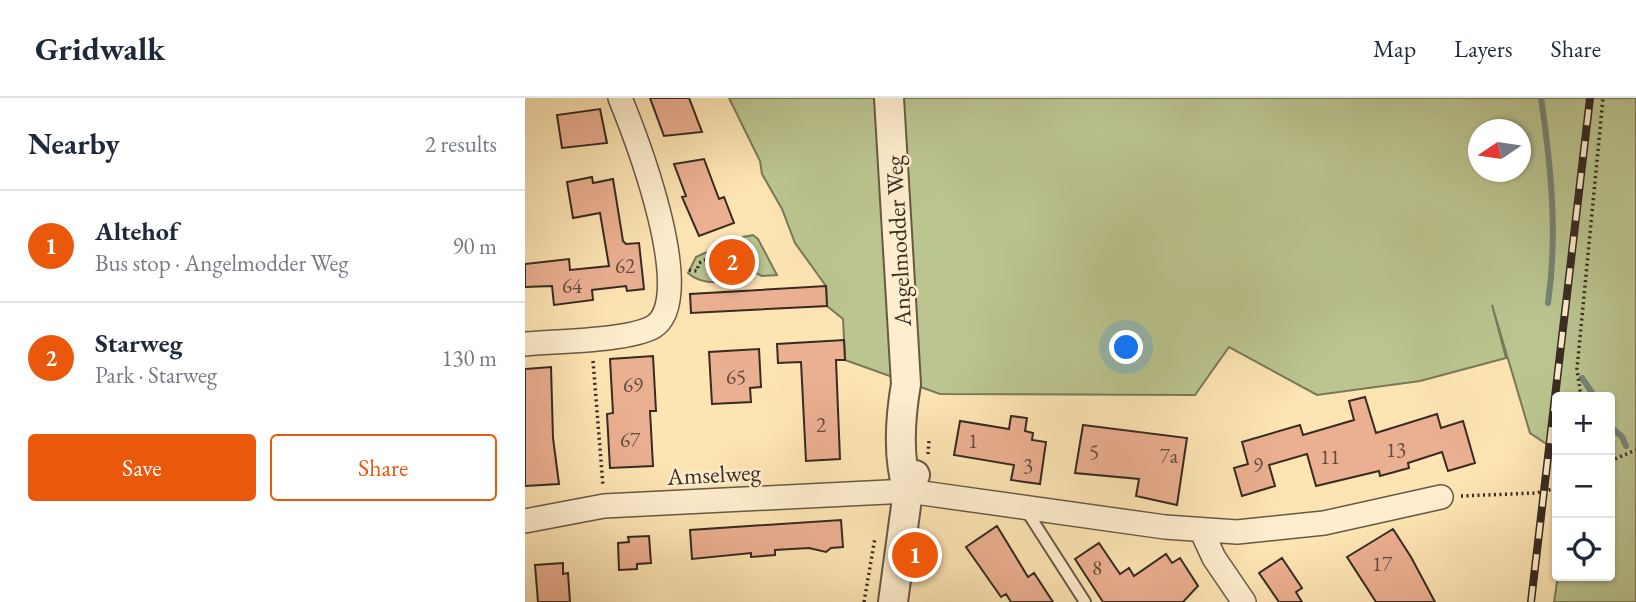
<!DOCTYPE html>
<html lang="en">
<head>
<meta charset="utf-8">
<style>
	:root { --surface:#fff; --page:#f6f6f7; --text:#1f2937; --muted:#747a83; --line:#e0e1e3; --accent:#ea580c }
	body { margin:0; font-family:"EB Garamond",serif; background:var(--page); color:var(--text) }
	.controls { position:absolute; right:21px; bottom:21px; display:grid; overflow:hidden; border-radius:7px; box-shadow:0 2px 5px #0004 }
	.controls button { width:63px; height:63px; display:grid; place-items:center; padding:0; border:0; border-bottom:2px solid var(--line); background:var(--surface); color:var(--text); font:35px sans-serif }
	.compass { position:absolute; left:943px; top:21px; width:63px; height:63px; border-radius:50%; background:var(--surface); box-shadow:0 2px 5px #0004; rotate:257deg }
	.you { position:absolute; left:602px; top:250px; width:24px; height:24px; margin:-18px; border:5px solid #fff; border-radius:50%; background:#1a73e8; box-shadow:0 0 0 10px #1a73e833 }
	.badge { display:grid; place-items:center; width:46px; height:46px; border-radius:50%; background:var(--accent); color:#fff; font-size:23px; font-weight:700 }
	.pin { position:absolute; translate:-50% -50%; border:4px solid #fff; box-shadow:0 2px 7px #0006 }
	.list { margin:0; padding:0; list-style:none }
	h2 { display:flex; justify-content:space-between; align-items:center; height:91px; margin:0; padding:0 28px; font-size:30px }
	h2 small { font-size:23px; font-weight:400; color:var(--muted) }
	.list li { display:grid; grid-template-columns:46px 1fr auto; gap:21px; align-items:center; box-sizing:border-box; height:112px; padding:0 28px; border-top:2px solid var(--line) }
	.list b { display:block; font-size:26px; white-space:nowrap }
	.list p { margin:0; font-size:23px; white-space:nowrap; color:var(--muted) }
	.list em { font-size:23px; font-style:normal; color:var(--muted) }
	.actions { display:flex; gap:14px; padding:21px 28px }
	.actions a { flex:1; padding:16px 0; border:2px solid var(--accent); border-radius:7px; text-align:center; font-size:24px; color:var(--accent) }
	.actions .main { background:var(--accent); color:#fff }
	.icon { flex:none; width:38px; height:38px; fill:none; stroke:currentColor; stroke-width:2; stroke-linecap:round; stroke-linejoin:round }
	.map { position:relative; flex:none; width:1111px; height:504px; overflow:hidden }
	header { display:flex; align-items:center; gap:42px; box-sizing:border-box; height:98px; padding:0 35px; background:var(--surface); border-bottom:2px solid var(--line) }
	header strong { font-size:33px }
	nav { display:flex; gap:38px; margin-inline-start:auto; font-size:24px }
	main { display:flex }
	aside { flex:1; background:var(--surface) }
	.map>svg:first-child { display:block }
	.green { fill:#bbc590; stroke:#797859; stroke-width:2; fill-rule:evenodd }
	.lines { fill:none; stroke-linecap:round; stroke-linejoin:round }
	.stream { stroke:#758475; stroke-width:6 }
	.building { fill:#ebaf91; stroke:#372b22; stroke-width:2 }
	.service-casing { stroke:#685946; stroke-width:14 }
	.minor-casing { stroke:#685946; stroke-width:26 }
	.tertiary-casing { stroke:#685946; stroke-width:32 }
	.path { stroke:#372b22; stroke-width:3.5; stroke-dasharray:2 3.5; stroke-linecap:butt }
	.service { stroke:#feedce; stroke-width:10 }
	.minor { stroke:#feedce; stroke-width:23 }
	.tertiary { stroke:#feedce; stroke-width:28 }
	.rail-casing { stroke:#372b22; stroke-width:8 }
	.rail { stroke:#feedce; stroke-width:5; stroke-dasharray:16; stroke-linecap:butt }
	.labels { text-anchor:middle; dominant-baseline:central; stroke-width:5; stroke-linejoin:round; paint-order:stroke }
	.number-label { font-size:21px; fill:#644c3e }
	.street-label { font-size:24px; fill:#372b22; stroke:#feedce }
</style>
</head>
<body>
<header>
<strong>Gridwalk</strong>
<nav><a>Map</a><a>Layers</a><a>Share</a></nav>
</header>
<main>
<aside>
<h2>Nearby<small>2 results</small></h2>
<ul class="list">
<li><span class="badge">1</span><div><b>Altehof</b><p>Bus stop · Angelmodder Weg</p></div><em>90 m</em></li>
<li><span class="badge">2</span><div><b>Starweg</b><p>Park · Starweg</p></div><em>130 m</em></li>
</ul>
<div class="actions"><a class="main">Save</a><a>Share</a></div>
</aside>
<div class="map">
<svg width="1111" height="504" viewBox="0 0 1111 504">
	<rect width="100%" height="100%" fill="#fde4b3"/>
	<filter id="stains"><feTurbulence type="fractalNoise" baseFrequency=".00286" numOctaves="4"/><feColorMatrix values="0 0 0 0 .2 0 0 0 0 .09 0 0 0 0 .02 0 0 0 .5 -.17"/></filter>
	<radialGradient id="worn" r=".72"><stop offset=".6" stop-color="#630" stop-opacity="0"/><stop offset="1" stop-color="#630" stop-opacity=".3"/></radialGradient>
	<!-- green -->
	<path class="green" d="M204,0H1111V504H1029L1033,478H1085V299H1032V353L1005,335L967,207L981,260L895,283L792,297L704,249L670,297L415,296L320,262L318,221L302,208L301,188L270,145L257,111L237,76L235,63ZM954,32H996V74H954Z
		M228,137L233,141L252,177L237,178L227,173C212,186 178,189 163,175L171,159L202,145L210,149L218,139Z"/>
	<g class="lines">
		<!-- stream -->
		<path class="stream" d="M1016,0C1026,68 1033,136 1023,205
			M1057,280L1070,299
			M1085,328L1097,339L1101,348"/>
	</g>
	<!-- building -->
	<path class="building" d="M125,0H164L177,34L139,38Z
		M75,11L82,45L37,50L32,17Z
		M179,61L194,101L199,99L209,125L174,138L157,99L161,98L149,66Z
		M67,79L68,85L88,81L98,143L101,146L114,145L119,191L102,193L101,188L67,192L68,202L29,207L27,188L0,189V166L44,161L45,172L84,168L75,115L48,120L42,84Z
		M301,188L302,208L166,215L165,196Z
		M319,242L320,262H311L315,361L281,363L276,264L253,265L252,246Z
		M234,251L236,289L225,290L226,304L187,306L184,254Z
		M128,258L131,313H125L128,368L85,370L82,316L88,315L85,261Z
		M26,269L28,340L34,386L0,388V271Z
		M840,299L851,335L912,316L916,330L938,323L950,365L923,373L917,354L883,365L884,370L855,378L854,373L791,388L782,356L744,367L750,388L717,398L709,370L723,366L717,344L775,327L778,337L829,322L824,303Z
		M486,318L502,320L500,333L508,335L507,342L521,344L515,386L486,382L489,367L429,357L435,323L484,331Z
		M558,327L662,340L652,407L611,398L614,381L550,375Z
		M316,422L318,449L306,450L301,454L284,450L250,452V457L226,459V455L167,461L165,432Z
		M472,428L503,479L509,475L528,504H486L481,496L476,499L441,449Z
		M868,431L886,459L910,504H851L822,459Z
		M124,438L126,465L112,466V471L94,472L93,445L104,444L103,439Z
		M574,445L595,476L604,470L609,478L641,456L647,465L655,460L673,488L658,504H578L550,461Z
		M757,460L777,490L771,494L777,504H754L734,475Z
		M38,465V476L43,475L45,504H13L10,467Z"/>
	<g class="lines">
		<!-- service casing -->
		<g class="service-casing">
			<path id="service" d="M501,412L560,504"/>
		</g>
		<!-- minor casing -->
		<g class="minor-casing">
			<path id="minor" d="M0,246C31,243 103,243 128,229C174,202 111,39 95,0
				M0,423L79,408L383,393L640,429L712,434L799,425L916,399
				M676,432L689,460L719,504"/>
		</g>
		<!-- tertiary casing -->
		<g class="tertiary-casing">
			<path id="tertiary" d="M364,0L381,286C375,321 372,359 383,393
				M368,504L383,393L390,377"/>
		</g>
		<!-- path -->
		<path class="path" d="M164,172L172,173L174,165L202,151
			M68,263L78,388
			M1056,299L1052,271L1078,0
			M403,356L404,343
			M1085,363L1111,352
			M936,398L1011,395L1032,390
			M339,504L350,440"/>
		<!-- service -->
		<use href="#service" class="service"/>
		<!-- minor -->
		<use href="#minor" class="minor"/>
		<!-- tertiary -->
		<use href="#tertiary" class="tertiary"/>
		<!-- rail casing -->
		<g class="rail-casing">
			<path id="rail" d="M1006,504L1065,0"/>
		</g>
		<!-- rail -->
		<use href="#rail" class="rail"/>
	</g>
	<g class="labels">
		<!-- number labels -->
		<g class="number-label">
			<text x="100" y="167">62</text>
			<text x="47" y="187">64</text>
			<text x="211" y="278">65</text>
			<text x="108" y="286">69</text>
			<text x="296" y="326">2</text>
			<text x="105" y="341">67</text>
			<text x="448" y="342">1</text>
			<text x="871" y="351">13</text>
			<text x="569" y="353">5</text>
			<text x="644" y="357">7a</text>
			<text x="805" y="358">11</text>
			<text x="733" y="366">9</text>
			<text x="503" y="367">3</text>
			<text x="857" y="465">17</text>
			<text x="572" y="469">8</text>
		</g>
		<!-- street labels -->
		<g class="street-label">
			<text transform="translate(373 143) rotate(-93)">Angelmodder Weg</text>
			<text transform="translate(189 376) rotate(-3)">Amselweg</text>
		</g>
	</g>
	<rect width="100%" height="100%" filter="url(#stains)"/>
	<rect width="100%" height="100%" fill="url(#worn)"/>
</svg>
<div class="controls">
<button>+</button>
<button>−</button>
<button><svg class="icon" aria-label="locate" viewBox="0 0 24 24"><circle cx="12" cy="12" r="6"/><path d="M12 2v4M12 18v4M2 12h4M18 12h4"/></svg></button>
</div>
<svg class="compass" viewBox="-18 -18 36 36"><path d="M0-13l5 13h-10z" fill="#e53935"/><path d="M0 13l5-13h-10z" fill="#747a83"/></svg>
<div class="you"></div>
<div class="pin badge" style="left:390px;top:457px">1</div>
<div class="pin badge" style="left:207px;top:164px">2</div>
</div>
</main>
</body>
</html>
